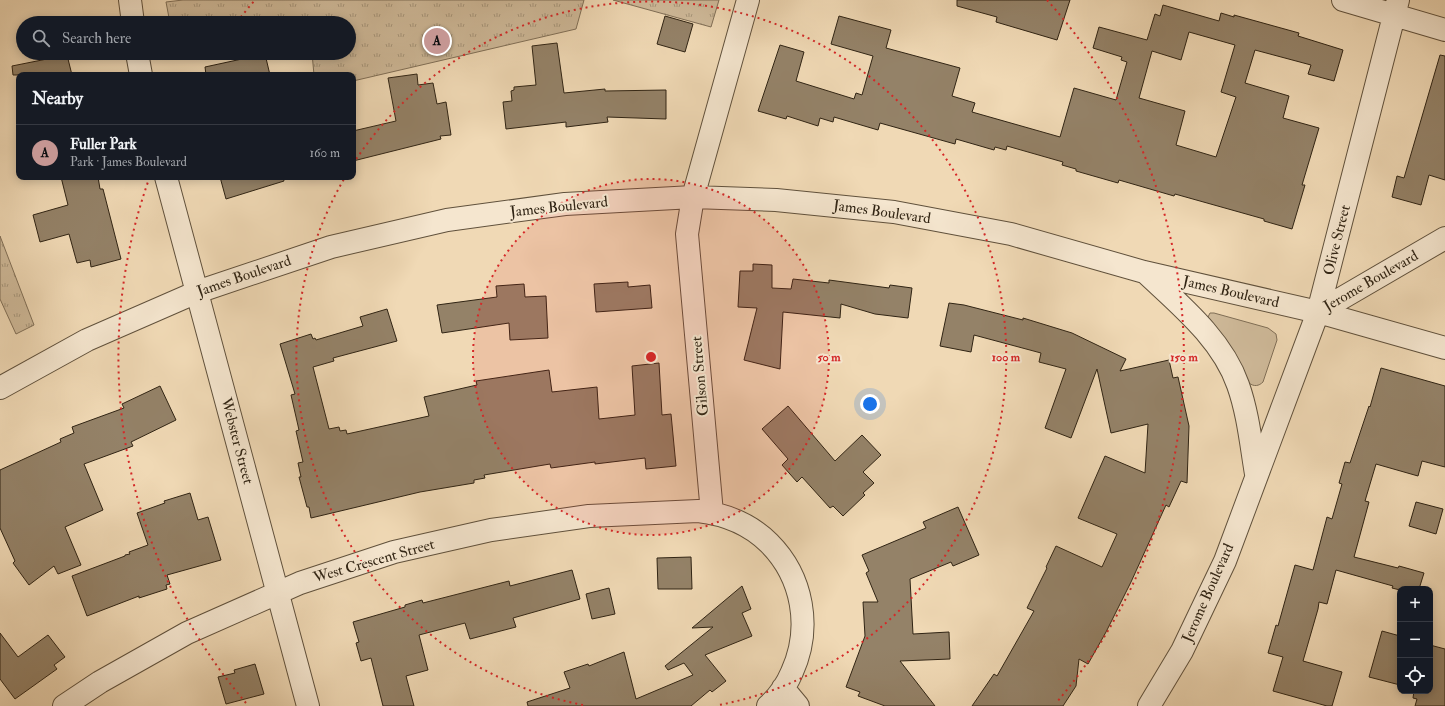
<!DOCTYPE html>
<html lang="en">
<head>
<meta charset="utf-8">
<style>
	:root { --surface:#171b24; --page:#20242c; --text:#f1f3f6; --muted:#9ea1a6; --line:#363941; --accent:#c59692 }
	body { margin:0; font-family:"IM FELL Double Pica",serif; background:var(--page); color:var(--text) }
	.controls { position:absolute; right:12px; bottom:12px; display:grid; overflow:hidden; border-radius:8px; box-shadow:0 2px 10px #0003 }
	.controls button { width:36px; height:36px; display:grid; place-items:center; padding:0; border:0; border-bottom:1px solid var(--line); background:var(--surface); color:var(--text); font:20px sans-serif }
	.you { position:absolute; left:870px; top:404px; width:14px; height:14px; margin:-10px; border:3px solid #fff; border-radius:50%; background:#1a73e8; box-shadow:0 0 0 6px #1a73e833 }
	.badge { display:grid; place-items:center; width:26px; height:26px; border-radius:50%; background:var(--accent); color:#111; font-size:13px; font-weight:700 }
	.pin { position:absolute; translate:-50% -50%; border:2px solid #fff; box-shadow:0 1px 4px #0006 }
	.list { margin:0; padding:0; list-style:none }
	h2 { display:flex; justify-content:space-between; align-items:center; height:52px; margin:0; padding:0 16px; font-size:17px }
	h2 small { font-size:13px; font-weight:400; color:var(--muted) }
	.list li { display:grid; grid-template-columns:26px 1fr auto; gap:12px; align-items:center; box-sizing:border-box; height:56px; padding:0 16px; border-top:1px solid var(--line) }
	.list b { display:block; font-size:15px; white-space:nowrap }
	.list p { margin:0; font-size:13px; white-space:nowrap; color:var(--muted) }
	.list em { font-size:13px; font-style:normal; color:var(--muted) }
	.icon { flex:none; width:22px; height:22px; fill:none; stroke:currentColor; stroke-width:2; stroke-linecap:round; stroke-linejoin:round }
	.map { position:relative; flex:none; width:1445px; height:706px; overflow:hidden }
	.search { position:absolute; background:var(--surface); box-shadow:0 2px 10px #0003; left:16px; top:16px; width:340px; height:44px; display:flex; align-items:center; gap:10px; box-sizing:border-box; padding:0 14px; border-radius:22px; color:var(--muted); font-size:15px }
	.panel { position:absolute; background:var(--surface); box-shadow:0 2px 10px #0003; left:16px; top:72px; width:340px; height:108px; border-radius:8px }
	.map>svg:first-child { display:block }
	.grass { fill:#cfba9a; stroke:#806f57 }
	.park { fill:url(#park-tufts); stroke:#806f57 }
	.building { fill:#948268; stroke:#302414; fill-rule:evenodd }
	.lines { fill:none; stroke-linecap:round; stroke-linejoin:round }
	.minor-casing { stroke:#60513c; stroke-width:24 }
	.minor { stroke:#f5e6cf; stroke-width:22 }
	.ring { fill:none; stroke:#d62828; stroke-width:2; stroke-dasharray:2 4 }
	.labels { text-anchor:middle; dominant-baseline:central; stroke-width:4; stroke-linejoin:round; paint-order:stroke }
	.street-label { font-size:15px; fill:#302414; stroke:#f5e6cf }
	.centre { fill:#d62828; stroke:#f5e6cf; stroke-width:2 }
	.ring-label { font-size:12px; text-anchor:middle; font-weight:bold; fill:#d62828; stroke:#f5e6cf; stroke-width:4; stroke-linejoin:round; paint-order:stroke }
</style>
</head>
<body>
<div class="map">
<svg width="1445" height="706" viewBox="0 0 1445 706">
	<defs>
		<pattern id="park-tufts" width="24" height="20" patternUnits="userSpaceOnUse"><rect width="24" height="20" fill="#cfba9a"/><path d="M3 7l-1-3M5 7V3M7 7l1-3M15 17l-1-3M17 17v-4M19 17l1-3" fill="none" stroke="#a8977c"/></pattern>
	</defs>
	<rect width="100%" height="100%" fill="#f0d9b5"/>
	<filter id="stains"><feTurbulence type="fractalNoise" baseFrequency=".005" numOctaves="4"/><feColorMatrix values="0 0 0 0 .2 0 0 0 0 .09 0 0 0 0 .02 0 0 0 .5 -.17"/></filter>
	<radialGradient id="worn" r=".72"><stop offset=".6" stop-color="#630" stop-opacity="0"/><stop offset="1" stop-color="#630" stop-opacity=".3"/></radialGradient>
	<!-- grass -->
	<path class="grass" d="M1210,313H1214L1268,328L1276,334L1277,340L1263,382C1259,386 1254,387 1249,383L1208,317Z"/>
	<!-- park -->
	<path class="park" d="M183,0H584L576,29L353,81V75H314L312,53H349V23H170L166,2Z
		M613,0H719L711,27Z
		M0,236L34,325L16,334L0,299Z"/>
	<!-- building -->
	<path class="building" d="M957,0H1070L1057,40L996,22L997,17L957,6Z
		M1163,5L1219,21L1221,13L1234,17V15L1299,33L1298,36L1343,50L1334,81L1308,74L1311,65L1255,50L1245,83L1289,96L1283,118L1319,128L1302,185H1305L1292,229L1264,221V219L1175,194L1174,196L1119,180L1118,183L1076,171V169L1062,165L1063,162L1007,146L1006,150L995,147L994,150L956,139L955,144L880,123L878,130L834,117L833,122L820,118L818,126L787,116L786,119L758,111L780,45L804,52L796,81L854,99L856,93L862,95L873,56L831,44L839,16L891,30L886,48L960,68L952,96L975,103L972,112L1060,137L1074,88L1116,100L1127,62L1121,60L1122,57L1093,48L1099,27L1147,40L1155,14L1160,16ZM1189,32L1235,45L1221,92L1236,97L1216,157L1176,145L1185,111L1139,98L1152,51L1181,60Z
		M665,16L693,24L685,52L657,44Z
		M557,43L564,93L605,89V91L666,90V119L607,117L608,122L591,124L566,127V122L506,129L503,102L512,101L511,91L514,90V87L536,85L532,46Z
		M265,54L270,75H206L205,67Z
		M67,55L72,75H13L12,66Z
		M1440,55L1445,56V180L1429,175L1421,205L1392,197L1397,176L1404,178Z
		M417,74L418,85L433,83L437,104L446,102L451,135L440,136L441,139L353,161V131L396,121L388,78Z
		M61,177H98L100,189H103L121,259L91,267L90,260L77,263L69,234L40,242L33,215L68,205Z
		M220,177H283L284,181L226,199Z
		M753,264L772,265V288L791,289L793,279L829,283V280L889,288L890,285L912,288L908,318L875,314L841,304L840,318L783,312L780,369L744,360L757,308L738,307L740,271H753Z
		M628,282V287L650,285L652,308L596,312L594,284Z
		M524,284L525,297L546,296L548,338L510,340L509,323L442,333L437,305L497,297L496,286Z
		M949,303L964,305L1023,320V318L1072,333L1126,359L1120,371L1169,360L1173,378L1178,377L1189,426L1187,483L1181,481L1169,507L1166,505L1131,582L1106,632L1088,664L1079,659L1076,686L1063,706H972L994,674L997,676L1034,611L1027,608L1047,568L1046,567L1056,546L1102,567L1117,534L1078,518L1105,456L1145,473L1148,424L1111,433L1097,369L1071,438L1045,428L1066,369L1039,362L1041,353L974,335L971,352L940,346Z
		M387,309L397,341L333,358L334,361L313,367L329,429L339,427L340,431L346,430L347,434L429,416L424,397L477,385L476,381L549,370L552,392L597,387L599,419L635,415L632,366L659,363L662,415L671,414L676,466L646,469L645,458L595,464V462L551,468L550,464L484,475L485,478L474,480V483L420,492L311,518L309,507H307L299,477H301L298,463L303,462L296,431L299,430L291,395L295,394L280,344L311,334L313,339L315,338L316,340L363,326L360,317Z
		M1381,368L1445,386V467L1422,461L1418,476L1376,464L1365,501L1369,502L1354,557L1398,568L1399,566L1424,573L1419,589H1400V590L1392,588L1393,586L1336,570L1327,604L1319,602L1318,609L1303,661L1342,672L1332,706H1327L1273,691L1283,657L1268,653L1276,625L1278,626L1295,565L1313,570L1327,517L1332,519L1342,484L1339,483L1345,462L1350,463L1369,406L1370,407Z
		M160,386L176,420L131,442L133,446L84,464L103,510L65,527L81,565L58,574L54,566L29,585L13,563L15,561L0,528V470L61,442L60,439L74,433L72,427L124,408L122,404Z
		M788,406L835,461L862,435L881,455L863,472L874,483L863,493L865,495L843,516L833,506L830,508L802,477L797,482L782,465L788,459L762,429Z
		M190,493L198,520L208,517L221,560L167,575L170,584L166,585L167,589L139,598V596L87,616L72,576L125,556V555L130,554L129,552L148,545L137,513L165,503L164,501Z
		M1416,502L1443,509L1436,534L1409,526Z
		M958,507L979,555L953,566L951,562L910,579L913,634L949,632L950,659L900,661L935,706H885L858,696L860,692L846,687L865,636L863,602H878L866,573L869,571L862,555L926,528L923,522Z
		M691,557L692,589H658L657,558Z
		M572,570L580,599L513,618L516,627L470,639L465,623L419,635L428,670L406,676L414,706H383L371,658L361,661L356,643L359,642L353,622L405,607V605L422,600L423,603L509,581L510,586Z
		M742,586L751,609L742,613L752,636L705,655L726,681L712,692L710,690L691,706H528L527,702L570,688L564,672L588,664L589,666L624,652L636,699L693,675L684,663L668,670L665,666L713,627L692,628Z
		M609,588L615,614L592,619L586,594Z
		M1382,631L1400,636V685L1369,677Z
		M0,633L18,657L48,635L65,657L54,665L57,669L15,699L0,679Z
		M1430,645L1445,649V706H1415L1417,699L1413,698L1414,691H1430Z
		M255,664L264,694L226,704L218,677L235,673L234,670Z"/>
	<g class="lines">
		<!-- minor casing -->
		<g class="minor-casing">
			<path id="minor" d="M130,0L133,23
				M1343,0L1445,30
				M137,53L141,75
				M166,177L308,706
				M1146,273C1180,305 1222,339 1238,385C1248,413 1251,444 1256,474
				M1318,312L1445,238
				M0,388L87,340L197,292L331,247L447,220L565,204L693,197L776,200L894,212L1011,234L1144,272L1318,312L1445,348
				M712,513L687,234L693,197L748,0
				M783,688L798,706
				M64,706L100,682L187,633L300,583L394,552L491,530L589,516L698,511C724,514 750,524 769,543C803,577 812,628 792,672C787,684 778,697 768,706
				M1149,706L1182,651L1225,561L1318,312L1398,0"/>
		</g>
		<!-- minor -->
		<use href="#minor" class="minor"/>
	</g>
	<!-- distance rings -->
	<circle cx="651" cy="357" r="178" fill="#d62828" fill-opacity=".12"/>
	<g class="ring">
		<circle cx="651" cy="357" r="178"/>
		<path d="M583 705A355 355 0 0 1 344 179M353 164A355 355 0 1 1 719 705"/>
		<path d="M246 703A533 533 0 0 1 149 179M237 22A533 533 0 0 1 255 0M1047 0A533 533 0 0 1 1056 703"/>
	</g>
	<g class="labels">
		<!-- street labels -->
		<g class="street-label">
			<text transform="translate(559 207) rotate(-6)">James Boulevard</text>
			<text transform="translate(882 212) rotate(8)">James Boulevard</text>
			<text transform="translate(1337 240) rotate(-76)">Olive Street</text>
			<text transform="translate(244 276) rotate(-19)">James Boulevard</text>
			<text transform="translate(1371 281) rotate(-30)">Jerome Boulevard</text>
			<text transform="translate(1231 292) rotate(13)">James Boulevard</text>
			<text transform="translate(700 376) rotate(-95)">Gilson Street</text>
			<text transform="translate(237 441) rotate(75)">Webster Street</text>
			<text transform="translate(374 561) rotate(-16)">West Crescent Street</text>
			<text transform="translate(1208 593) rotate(-66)">Jerome Boulevard</text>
		</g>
	</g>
	<circle cx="651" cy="357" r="6" class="centre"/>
	<g class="ring-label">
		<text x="829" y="361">50 m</text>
		<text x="1006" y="361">100 m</text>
		<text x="1184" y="361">150 m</text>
	</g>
	<rect width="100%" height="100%" filter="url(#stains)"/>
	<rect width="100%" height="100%" fill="url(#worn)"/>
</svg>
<div class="controls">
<button>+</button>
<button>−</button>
<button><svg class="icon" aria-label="locate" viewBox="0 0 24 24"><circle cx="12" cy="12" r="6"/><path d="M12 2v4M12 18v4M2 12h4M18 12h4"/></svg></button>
</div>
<div class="you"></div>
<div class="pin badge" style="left:437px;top:41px">A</div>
<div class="search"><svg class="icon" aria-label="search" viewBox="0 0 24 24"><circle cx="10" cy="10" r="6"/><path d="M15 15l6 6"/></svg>Search here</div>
<section class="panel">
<h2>Nearby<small></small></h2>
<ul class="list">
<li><span class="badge">A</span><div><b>Fuller Park</b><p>Park · James Boulevard</p></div><em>160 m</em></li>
</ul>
</section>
</div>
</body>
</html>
